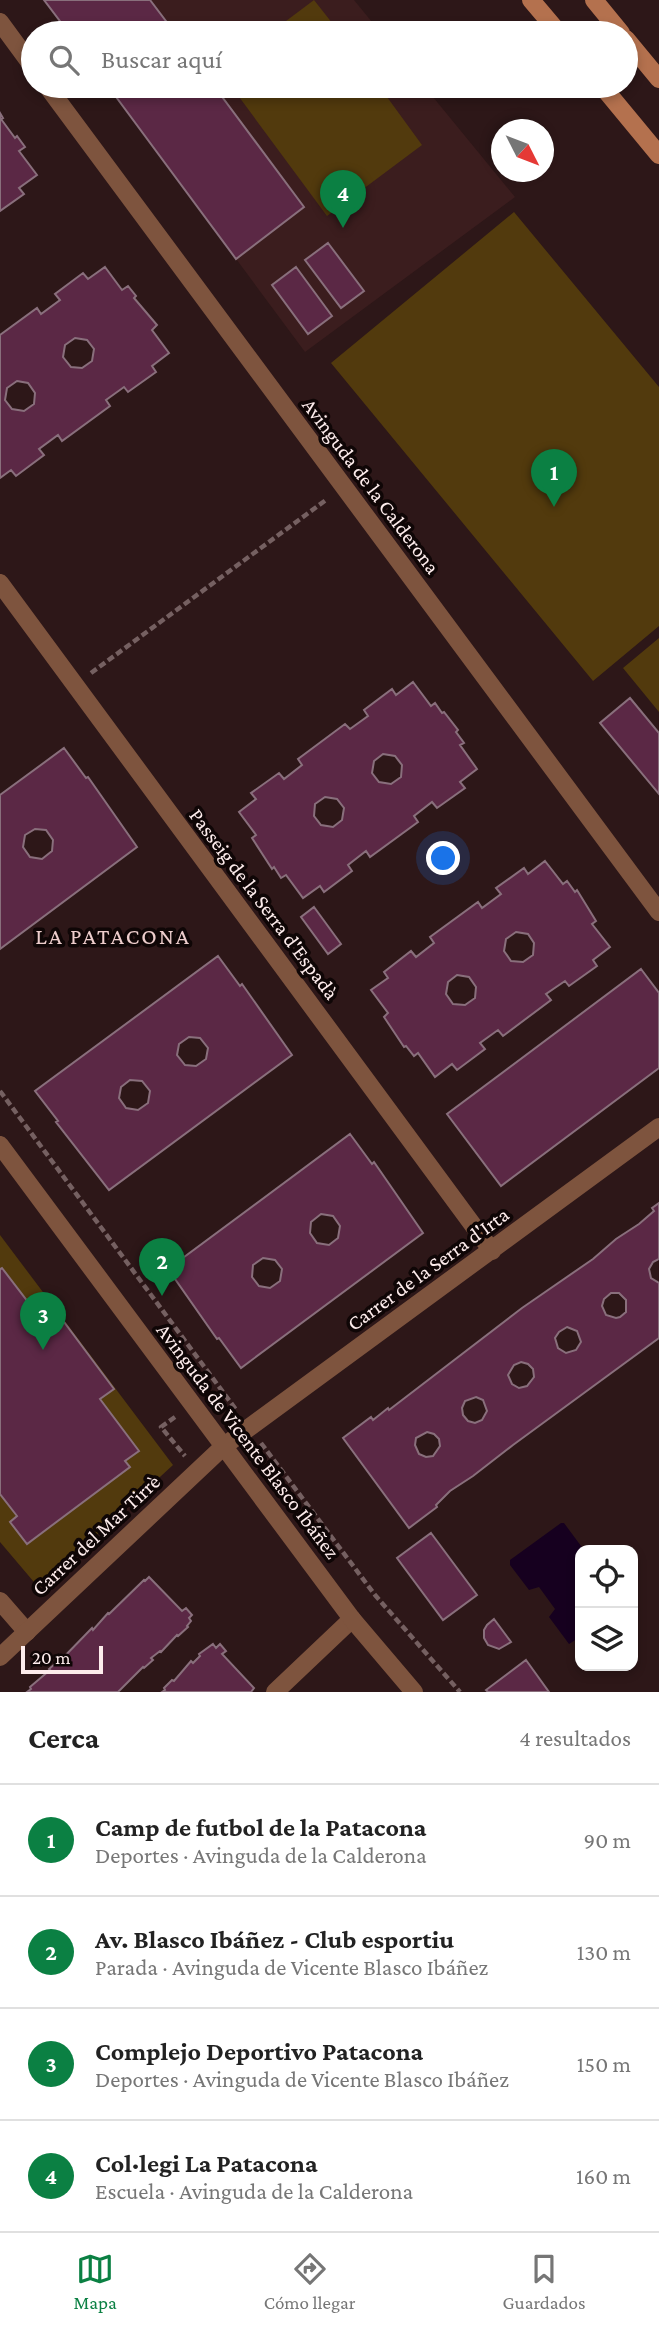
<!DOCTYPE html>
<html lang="es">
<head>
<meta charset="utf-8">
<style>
	:root { --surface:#fff; --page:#f2f2f2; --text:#222; --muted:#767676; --line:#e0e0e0; --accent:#0b8043 }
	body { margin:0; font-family:"Crimson Pro",serif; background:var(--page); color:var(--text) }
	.controls { position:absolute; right:21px; bottom:21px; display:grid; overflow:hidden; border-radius:14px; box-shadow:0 4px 10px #0003 }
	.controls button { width:63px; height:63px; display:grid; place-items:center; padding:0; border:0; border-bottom:2px solid var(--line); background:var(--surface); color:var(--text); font:35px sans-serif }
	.compass { position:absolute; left:491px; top:119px; width:63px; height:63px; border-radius:50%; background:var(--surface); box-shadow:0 4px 10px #0003; rotate:132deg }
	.scale { position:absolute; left:21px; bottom:18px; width:82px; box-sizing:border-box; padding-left:7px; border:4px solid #fdecec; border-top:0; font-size:19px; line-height:24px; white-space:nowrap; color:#fdecec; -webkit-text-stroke:5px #0f0606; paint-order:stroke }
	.you { position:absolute; left:444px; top:859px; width:24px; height:24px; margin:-18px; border:5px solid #fff; border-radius:50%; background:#1a73e8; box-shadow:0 0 0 10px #1a73e833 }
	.badge { display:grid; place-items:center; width:46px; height:46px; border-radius:50%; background:var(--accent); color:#fff; font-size:23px; font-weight:700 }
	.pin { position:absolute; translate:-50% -58px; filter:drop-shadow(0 2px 4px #0008) }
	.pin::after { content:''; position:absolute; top:37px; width:24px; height:21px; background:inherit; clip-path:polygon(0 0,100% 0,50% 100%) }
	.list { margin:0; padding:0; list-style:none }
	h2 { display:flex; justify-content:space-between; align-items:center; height:91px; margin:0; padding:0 28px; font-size:30px }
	h2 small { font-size:23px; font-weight:400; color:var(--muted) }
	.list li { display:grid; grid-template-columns:46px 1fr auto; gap:21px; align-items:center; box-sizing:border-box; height:112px; padding:0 28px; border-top:2px solid var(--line) }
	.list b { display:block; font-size:26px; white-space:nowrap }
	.list p { margin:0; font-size:23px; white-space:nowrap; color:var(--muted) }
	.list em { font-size:23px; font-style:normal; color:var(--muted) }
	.icon { flex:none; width:38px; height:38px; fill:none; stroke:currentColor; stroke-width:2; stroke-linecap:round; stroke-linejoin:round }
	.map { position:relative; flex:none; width:659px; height:1692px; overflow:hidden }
	.search { position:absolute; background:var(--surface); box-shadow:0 4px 10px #0003; left:21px; right:21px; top:21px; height:77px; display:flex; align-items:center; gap:18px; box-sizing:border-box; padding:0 24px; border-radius:38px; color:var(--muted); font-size:26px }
	.sheet { height:539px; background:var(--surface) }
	nav { display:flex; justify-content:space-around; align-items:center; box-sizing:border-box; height:98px; border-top:2px solid var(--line); background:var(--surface); font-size:19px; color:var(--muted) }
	nav a { display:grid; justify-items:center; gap:4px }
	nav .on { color:var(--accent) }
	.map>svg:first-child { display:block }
	.built { fill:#3b1d1e }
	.green { fill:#523a0d }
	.water { fill:#16001f }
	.building { fill:#5b2845; stroke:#896f7c; stroke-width:2; fill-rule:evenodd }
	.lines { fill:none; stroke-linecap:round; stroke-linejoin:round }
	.path { stroke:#756061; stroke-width:4.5; stroke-dasharray:7 3.5; stroke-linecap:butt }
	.pedestrian { stroke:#7e543e; stroke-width:18 }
	.minor { stroke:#7e543e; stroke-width:18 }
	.secondary { stroke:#b4714e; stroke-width:18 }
	.labels { text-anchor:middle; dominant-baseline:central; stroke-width:7; stroke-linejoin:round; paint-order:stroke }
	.street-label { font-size:21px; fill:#fdecec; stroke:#0f0606 }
	.neighbourhood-label { font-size:23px; letter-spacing:2px; fill:#edcdcc; stroke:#0f0606 }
</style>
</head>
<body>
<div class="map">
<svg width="659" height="1692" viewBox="0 0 659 1692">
	<rect width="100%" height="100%" fill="#2d1718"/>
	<!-- built -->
	<path class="built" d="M44,0H354L381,33H69Z
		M108,86H424L515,197L305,352Z"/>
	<!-- green -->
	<path class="green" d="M314,0L340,33H270Z
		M231,86H379L422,145L327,216Z
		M514,212L659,387V626L593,681L331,363Z
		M659,638V712L623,668Z
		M0,1235L173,1465L39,1588L0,1542Z"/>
	<!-- water -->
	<path class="water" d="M561,1523H564L584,1550H580L578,1557L580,1560V1637L569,1644L549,1617L555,1609L539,1587L529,1590L510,1565V1560Z"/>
	<!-- building -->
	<path class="building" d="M44,0H150L175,33H69Z
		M108,86H214L304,207L236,259Z
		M0,113L3,118L1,119L15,138L17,136L25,147L19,151L37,175L19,188L24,194L0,211Z
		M328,243L364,291L341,308L305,260Z
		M105,267L122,290L128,286L136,296L134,298L157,325L152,330L169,353L152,366L156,372L128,392L124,387L106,400L110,406L62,441L58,435L39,449L44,455L16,476L11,470L0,478V335L37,308L41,314L60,300L55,294L83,273L88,279ZM75,338L87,340L94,349L92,361L82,368L71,367L63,357L65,345ZM17,381L28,383L35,393L34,404L24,411L12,409L5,400L7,388Z
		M296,267L332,316L308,334L272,285Z
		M413,682L431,706L435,703L442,713L444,712L458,730L456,732L464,743L460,745L477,769L460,782L465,788L437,808L432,802L414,816L418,822L370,857L366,851L348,865L352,871L324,892L320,886L303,898L286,875L281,878L274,867L272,869L252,838L256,835L239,812L256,799L251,793L279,773L284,779L302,765L298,759L345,724L350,729L368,716L364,710L392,689L396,695ZM383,754L395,756L402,765L401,777L391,784L379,782L372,773L374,761ZM325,797L337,799L344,808L342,820L333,827L321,825L314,816L315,804Z
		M630,698L659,733V794L600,723Z
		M64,748L86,778L88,777L137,847L0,949V795ZM35,829L46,830L53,840L52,851L42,859L30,857L23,847L25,835Z
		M545,861L563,884L567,881L575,892L577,890L596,921L592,924L610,947L593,960L597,966L569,986L565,981L546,994L551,1000L503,1036L498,1030L480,1043L485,1049L457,1070L452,1064L435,1077L418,1053L414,1056L406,1046L404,1047L384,1017L388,1013L371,990L388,978L384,972L411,951L416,957L434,943L430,937L478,902L482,908L501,894L496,888L524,868L528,874ZM516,932L528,934L534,943L533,955L523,962L511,961L504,951L506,939ZM457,975L469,977L476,987L475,998L465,1005L453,1004L446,994L448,982Z
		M314,907L341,944L328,954L301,917Z
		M218,956L240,986L242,984L292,1055L109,1190L56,1122L58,1121L35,1091ZM189,1037L200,1038L208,1048L206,1059L196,1066L185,1065L177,1055L179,1044ZM130,1080L142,1081L150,1091L148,1103L138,1110L126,1108L119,1098L121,1087Z
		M641,969L659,993V1068L501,1186L447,1114Z
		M350,1134L372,1164L374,1162L423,1233L241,1368L219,1338L217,1339L168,1269ZM321,1214L333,1216L340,1226L338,1238L329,1245L317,1243L310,1233L311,1222ZM263,1258L275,1260L282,1269L280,1281L270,1288L259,1286L252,1277L253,1265Z
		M659,1203V1259L653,1262L649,1269L651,1278L659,1283V1338L513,1445L473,1476L450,1491L436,1505L437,1507L409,1528L343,1438L371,1417L373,1420L388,1408L389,1410L522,1308L593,1259L616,1239L639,1224L654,1211L652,1208ZM611,1293H619L626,1300V1312L620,1317L616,1318L606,1315L602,1306L604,1299ZM567,1327L577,1331L581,1342L576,1350L566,1353L558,1348L555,1338L559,1332ZM521,1362L528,1364L533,1369L534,1377L527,1386L519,1388L512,1384L508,1375L514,1365ZM476,1397L483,1400L487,1411L482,1420L475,1423L468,1421L463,1415L462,1408L465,1401ZM427,1432L434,1434L439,1439L440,1446L433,1456L426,1457L419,1454L415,1445L416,1438Z
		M2,1268L48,1328L61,1318L114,1389L100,1399L139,1451L125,1461L130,1467L27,1544L10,1522L17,1516L0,1494V1269Z
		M431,1533L477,1595L443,1620L397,1558Z
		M149,1577L182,1611L186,1608L192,1615L189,1618L191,1621L187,1626L188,1627L178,1636L177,1635L161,1652L160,1651L151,1658L153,1660L144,1668L143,1667L118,1692H27L31,1689L30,1687L50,1670L49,1669L57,1662L58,1663L92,1628L93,1630L108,1613L109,1614L144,1580L145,1581Z
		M494,1619L511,1642L499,1649L488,1645L484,1638V1630L487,1625Z
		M213,1644L216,1648L220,1644L226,1651L222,1654L254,1688L251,1692H162L165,1690L164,1688L172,1680L174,1681L191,1661L193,1663L200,1656L199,1654Z
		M526,1660L549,1692H488L486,1690Z"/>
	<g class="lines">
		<!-- path -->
		<path class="path" d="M91,673L326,500
			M0,1091L237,1411
			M175,1417L161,1427L185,1456
			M261,1443L375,1595L460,1692"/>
		<!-- pedestrian -->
		<path class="pedestrian" d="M0,583L492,1251
			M0,1601L27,1632
			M275,1692L352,1619"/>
		<!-- minor -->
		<path class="minor" d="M0,22L33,67
			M47,86L659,912
			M0,1145L352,1619L414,1692
			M0,1657L224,1446L659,1127"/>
		<!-- secondary -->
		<path class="secondary" d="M531,0L559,33
			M594,0L621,33
			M626,39L659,79
			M602,86L659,155"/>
	</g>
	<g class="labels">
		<!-- street labels -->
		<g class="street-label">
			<text transform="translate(371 486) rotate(53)">Avinguda de la Calderona</text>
			<text transform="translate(264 904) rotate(53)">Passeig de la Serra d'Espadà</text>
			<text transform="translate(428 1269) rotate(-36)">Carrer de la Serra d'Irta</text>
			<text transform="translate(248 1441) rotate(53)">Avinguda de Vicente Blasco Ibáñez</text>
			<text transform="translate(96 1535) rotate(-43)">Carrer del Mar Tirrè</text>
		</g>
		<!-- neighbourhood labels -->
		<g class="neighbourhood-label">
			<text x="113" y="936">LA PATACONA</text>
		</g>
	</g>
</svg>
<div class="controls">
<button><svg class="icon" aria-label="locate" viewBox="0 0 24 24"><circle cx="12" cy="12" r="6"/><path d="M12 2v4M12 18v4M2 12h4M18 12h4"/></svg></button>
<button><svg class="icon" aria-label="layers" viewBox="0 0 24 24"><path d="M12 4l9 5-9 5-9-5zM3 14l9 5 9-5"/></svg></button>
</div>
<svg class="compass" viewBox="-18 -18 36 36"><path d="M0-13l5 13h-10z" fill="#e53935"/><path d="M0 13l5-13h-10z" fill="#767676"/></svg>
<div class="scale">20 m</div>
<div class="you"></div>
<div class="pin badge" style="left:554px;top:507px">1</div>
<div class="pin badge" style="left:162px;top:1296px">2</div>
<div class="pin badge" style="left:43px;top:1350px">3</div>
<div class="pin badge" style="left:343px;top:228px">4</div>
<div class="search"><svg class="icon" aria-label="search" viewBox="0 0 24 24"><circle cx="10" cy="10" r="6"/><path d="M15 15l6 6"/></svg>Buscar aquí</div>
</div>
<section class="sheet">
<h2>Cerca<small>4 resultados</small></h2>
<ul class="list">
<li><span class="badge">1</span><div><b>Camp de futbol de la Patacona</b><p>Deportes · Avinguda de la Calderona</p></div><em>90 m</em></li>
<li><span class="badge">2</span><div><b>Av. Blasco Ibáñez - Club esportiu</b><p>Parada · Avinguda de Vicente Blasco Ibáñez</p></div><em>130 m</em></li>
<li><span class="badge">3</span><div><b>Complejo Deportivo Patacona</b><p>Deportes · Avinguda de Vicente Blasco Ibáñez</p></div><em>150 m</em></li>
<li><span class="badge">4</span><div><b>Col·legi La Patacona</b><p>Escuela · Avinguda de la Calderona</p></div><em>160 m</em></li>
</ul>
</section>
<nav>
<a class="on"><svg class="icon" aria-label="map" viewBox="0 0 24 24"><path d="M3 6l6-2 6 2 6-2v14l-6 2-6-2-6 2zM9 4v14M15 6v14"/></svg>Mapa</a>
<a><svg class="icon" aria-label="directions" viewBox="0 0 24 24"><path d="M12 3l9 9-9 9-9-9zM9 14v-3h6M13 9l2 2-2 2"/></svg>Cómo llegar</a>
<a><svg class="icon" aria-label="saved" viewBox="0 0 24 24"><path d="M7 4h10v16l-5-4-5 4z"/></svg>Guardados</a>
</nav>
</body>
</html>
